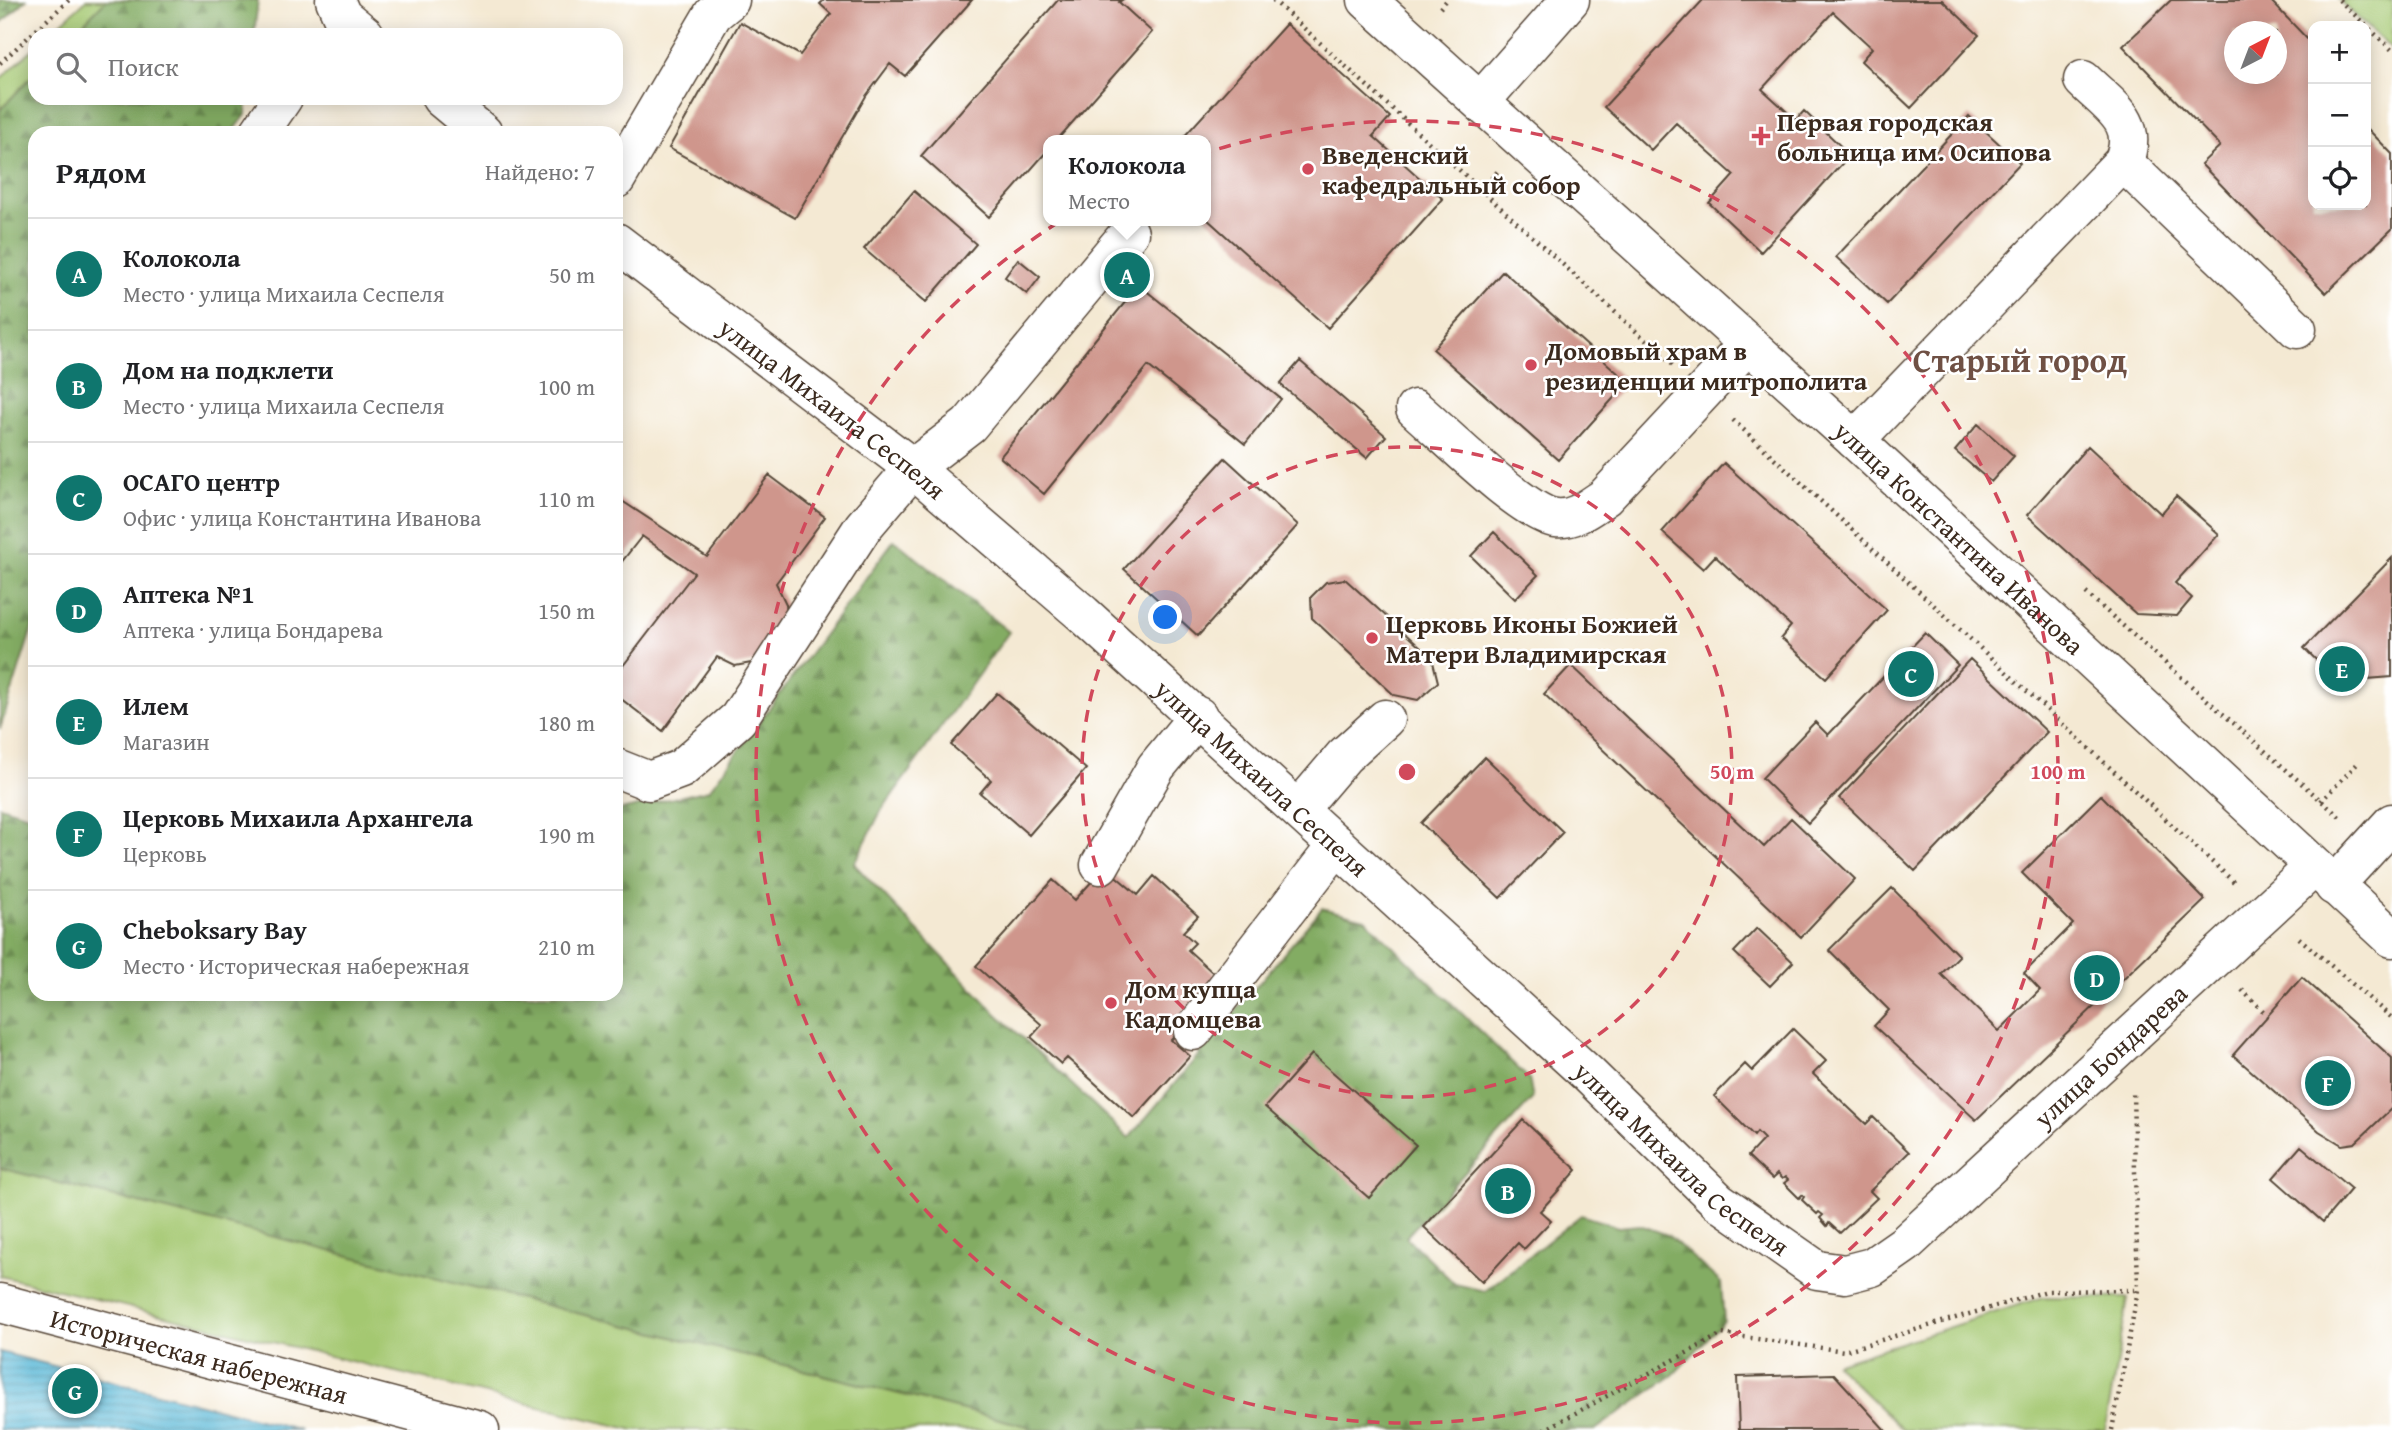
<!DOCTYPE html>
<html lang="ru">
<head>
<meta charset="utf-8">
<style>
	:root { --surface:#fff; --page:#f6f6f6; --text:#202124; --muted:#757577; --line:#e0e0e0; --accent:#0f766e }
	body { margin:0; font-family:"Gentium Book Plus",serif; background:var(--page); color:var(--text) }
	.controls { position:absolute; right:21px; top:21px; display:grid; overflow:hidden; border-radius:14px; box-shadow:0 4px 18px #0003 }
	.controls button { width:63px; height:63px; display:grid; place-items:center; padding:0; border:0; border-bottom:2px solid var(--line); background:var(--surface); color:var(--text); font:35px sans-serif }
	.compass { position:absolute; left:2224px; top:21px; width:63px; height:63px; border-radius:50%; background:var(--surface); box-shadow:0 4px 18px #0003; rotate:42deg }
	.you { position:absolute; left:1166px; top:618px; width:24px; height:24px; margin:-18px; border:5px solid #fff; border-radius:50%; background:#1a73e8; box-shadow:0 0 0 10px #1a73e833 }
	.badge { display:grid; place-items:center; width:46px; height:46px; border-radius:50%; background:var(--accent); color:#fff; font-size:23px; font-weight:700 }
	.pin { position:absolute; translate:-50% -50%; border:4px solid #fff; box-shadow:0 2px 7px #0006 }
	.popup { position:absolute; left:1043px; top:135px; width:168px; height:91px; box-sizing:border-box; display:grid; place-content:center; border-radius:14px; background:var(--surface); filter:drop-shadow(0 2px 5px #0005); font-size:23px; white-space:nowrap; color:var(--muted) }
	.popup b { font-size:26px; color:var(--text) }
	.popup::after { content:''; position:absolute; left:50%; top:100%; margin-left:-14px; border:14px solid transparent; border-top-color:var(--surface) }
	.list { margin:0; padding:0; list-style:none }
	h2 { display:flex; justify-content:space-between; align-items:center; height:91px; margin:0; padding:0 28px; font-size:30px }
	h2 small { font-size:23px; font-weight:400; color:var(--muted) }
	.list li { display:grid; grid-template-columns:46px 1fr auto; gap:21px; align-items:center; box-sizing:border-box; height:112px; padding:0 28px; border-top:2px solid var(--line) }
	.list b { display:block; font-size:26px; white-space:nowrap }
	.list p { margin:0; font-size:23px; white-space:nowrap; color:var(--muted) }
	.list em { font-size:23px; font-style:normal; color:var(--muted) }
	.icon { flex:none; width:38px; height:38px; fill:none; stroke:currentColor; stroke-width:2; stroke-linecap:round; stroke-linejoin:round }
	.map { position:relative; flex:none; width:2392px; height:1430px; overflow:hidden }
	.search { position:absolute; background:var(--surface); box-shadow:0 4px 18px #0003; left:28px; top:28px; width:595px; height:77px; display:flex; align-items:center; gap:18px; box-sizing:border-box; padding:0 24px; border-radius:21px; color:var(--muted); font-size:26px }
	.panel { position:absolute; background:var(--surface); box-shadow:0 4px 18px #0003; left:28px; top:126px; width:595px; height:875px; border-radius:21px }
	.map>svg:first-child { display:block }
	.green { fill:#a4c871; stroke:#707948; stroke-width:2 }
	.forest { fill:url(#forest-firs); stroke:#5f6b40; stroke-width:2 }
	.water { fill:url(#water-rules); stroke:#4a717a; stroke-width:2 }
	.building { fill:#cf968c; fill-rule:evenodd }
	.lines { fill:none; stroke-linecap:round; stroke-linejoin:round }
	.minor-casing { stroke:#574739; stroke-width:41 }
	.path { stroke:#574739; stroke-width:4.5; stroke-dasharray:2 5; stroke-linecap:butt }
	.minor { stroke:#fff; stroke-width:38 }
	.ring { fill:none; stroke:#d1495b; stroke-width:3.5; stroke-dasharray:12 9 }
	.poi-dot { fill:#d1495b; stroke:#fff; stroke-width:2.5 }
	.labels { text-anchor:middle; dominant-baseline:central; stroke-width:5; stroke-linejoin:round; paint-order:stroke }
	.poi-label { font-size:26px; font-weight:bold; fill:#3b2a1e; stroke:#fff; text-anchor:start }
	.street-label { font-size:26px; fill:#3b2a1e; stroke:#fff }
	.district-label { font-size:33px; font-weight:bold; fill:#6f5044; stroke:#fff }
	.centre { fill:#d1495b; stroke:#fff; stroke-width:3.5 }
	.ring-label { font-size:21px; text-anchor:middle; font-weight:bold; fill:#d1495b; stroke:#fff; stroke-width:5; stroke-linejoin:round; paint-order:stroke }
</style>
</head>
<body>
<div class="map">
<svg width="2392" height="1430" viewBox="0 0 2392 1430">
	<defs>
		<pattern id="forest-firs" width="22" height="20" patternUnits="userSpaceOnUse" patternTransform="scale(1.75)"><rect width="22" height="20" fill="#83ac63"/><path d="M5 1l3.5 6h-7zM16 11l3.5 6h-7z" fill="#6c8c51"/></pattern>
		<pattern id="water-rules" width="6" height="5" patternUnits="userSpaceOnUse" patternTransform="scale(1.75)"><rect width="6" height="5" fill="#58b8d7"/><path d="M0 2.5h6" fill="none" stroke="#4a96ae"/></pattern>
	</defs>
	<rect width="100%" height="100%" fill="#fff"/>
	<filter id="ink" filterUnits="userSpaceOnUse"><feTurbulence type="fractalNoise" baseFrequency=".0143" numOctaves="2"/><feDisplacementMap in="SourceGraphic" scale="14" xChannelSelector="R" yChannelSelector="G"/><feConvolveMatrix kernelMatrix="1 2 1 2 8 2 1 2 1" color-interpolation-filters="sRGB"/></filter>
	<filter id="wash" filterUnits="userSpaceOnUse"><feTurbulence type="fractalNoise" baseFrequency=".00686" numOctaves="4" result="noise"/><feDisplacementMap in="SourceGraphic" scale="28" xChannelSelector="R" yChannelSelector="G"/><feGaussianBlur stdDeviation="1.57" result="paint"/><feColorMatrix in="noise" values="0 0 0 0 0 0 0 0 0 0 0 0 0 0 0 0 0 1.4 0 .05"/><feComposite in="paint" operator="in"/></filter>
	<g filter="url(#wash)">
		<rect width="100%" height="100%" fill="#f4e9d3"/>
		<!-- green -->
		<path class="green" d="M86,0H106L72,35H48Z
			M2339,0H2392V50Z
			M35,47V73L0,110V79Z
			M0,1168L1027,1426L1031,1430H634L0,1276Z
			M2043,1297L2128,1298L2105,1430H1903L1835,1364Z"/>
		<!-- forest -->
		<path class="forest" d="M0,0H26L0,24Z
			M106,0H258L254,35H72Z
			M35,73V98H247L246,115L232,133H35V619L0,729V110Z
			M894,540L1009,632L881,811L854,864L995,1012L1129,1138L1322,908L1365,919L1529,1079L1533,1098L1406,1237L1455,1284L1485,1291L1581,1215L1618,1227L1640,1225L1668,1235L1721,1283L1724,1321L1673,1375L1595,1430H1031L1027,1426L0,1168V806L35,817V994H616V811L709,790Z"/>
		<!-- water -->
		<path class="water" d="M0,1352L301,1430H0Z"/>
		<g id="blocks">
			<!-- building -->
			<path class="building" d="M824,0H972L905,76L890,64L866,96L795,218L669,148L740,22L800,55L831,14L820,4Z
				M1058,0H1122L1119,2L1152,32L1057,140H1048V150L989,217L921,156Z
				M1703,0H1942L1979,35L1911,108L1861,61L1872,48L1833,12L1762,89L1796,120L1804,111L1850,155L1761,252L1709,203L1734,175L1706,150L1676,123L1651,150L1604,107Z
				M2171,0H2270L2313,45V205H2366V127L2392,154V229L2326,293L2201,164L2220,146L2123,46ZM2234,32H2276V74H2234Z
				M1286,24L1390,117L1373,136L1443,199L1328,328L1206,218V140H1181Z
				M1969,116L2020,163L1887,304L1836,257Z
				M914,191L976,244L926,302L864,249Z
				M1018,259L1040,277L1027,294L1005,277Z
				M1503,271L1628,382L1558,460L1433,349Z
				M1139,285L1281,399L1245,444L1148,366L1044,494L1000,457Z
				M1300,361L1386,436L1367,458L1280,384Z
				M1978,424L2014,456L1991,482L1955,451Z
				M2088,446L2161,514L2176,496L2219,534L2175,583L2192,598L2177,616L2136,614L2027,515Z
				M1225,458L1298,525L1198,636L1124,569Z
				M1724,463L1887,610L1826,678L1781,638L1791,626L1715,556L1703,569L1662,532Z
				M769,475L825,517L776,583L786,604L787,620L762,661L735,666L717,657L663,731L616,695V675L694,573L642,536L616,569V497L707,557Z
				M1494,532L1538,575L1515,599L1471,556Z
				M2392,558V677L2354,680L2346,689L2304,648Z
				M1345,579L1432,658L1438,682L1418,700L1394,695L1312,618L1311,597L1326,582Z
				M1925,633L1958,665L1808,823L1762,778L1815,722L1828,735Z
				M1970,659L2047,732L1915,871L1839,798Z
				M1571,665L1764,847L1791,818L1855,879L1801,937L1544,694Z
				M997,693L1086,769L1029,835L980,793L991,780L951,745Z
				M1485,757L1563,832L1500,898L1421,823Z
				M2101,795L2205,900L1976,1120L1874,1026L1889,1010L1829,950L1892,888L1959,956L1941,974L1999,1031L2040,990L2024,973L2073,924L2022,873Z
				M1105,867L1138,895L1154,876L1198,916L1183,932L1195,943L1188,950L1223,982L1171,1040L1190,1056L1134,1118L1067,1058L1061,1064L1031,1037L1042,1025L976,966L1053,880L1075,900Z
				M1757,928L1793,962L1770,986L1734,952Z
				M2302,977L2392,1058V1108L2355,1143L2342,1145L2319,1131L2233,1055Z
				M1793,1029L1826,1061L1813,1074L1866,1124L1873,1117L1909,1152L1870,1191L1877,1198L1840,1233L1829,1223L1827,1226L1820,1218L1823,1215L1819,1212L1817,1214L1802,1200L1804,1197L1802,1195L1799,1198L1784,1183L1788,1180L1785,1177L1782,1179L1777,1174L1772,1179L1748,1156L1764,1139L1757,1132L1754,1136L1714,1096L1745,1064L1752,1071Z
				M1312,1054L1416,1145L1369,1198L1265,1107Z
				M1523,1120L1577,1170L1540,1211L1551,1221L1524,1249L1518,1243L1482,1282L1424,1227Z
				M2301,1146L2351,1189L2323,1222L2273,1178Z
				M1834,1374L1885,1430H1739L1737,1377Z"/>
		</g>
	</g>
	<g filter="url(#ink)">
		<use href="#blocks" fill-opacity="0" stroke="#574739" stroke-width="2"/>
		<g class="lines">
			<!-- minor casing -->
			<g class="minor-casing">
				<g id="minor">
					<path d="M335,0L342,16L365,35"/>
					<path id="s1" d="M1367,0L1855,440L2392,938"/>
					<path d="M441,98L483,133"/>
					<path d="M1481,101L1570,0"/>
					<path d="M259,133L283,98"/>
					<path d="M2123,162L2297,329"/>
					<path d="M616,179L713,14L730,0"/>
					<path id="s2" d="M616,242L913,468L1083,614L1588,1074L1718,1201L1817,1270L1845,1274L1872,1267L1905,1244L2314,867"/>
					<path d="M1415,409C1443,433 1525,515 1556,518C1575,520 1590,507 1605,497L1748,344"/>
					<path d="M1855,440L2123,162C2141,122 2109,106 2083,80"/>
					<path d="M616,768L649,781L681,769L738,719L863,527L913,468L969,425L1129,233"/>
					<path d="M1299,809L1344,756L1385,719"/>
					<path d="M1100,865L1156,767L1198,716"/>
					<path d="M2334,886L2392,823"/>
					<path d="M1193,1031L1337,845"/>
					<path id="s3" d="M0,1303L480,1430"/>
				</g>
			</g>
			<!-- path -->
			<path class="path" d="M1273,0L1673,365
				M2339,0L2392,50
				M1440,8L1447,0
				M0,63L69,0
				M1482,189L1498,171
				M1733,420L2236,884
				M2086,593L2342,819
				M2321,801L2360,761
				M2299,938L2392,1018
				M2242,990L2268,1016
				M1544,1430L1722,1334L1844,1351L2047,1291L2138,1290
				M2112,1430L2138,1290L2133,1093"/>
			<!-- minor -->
			<use href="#minor" class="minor"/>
		</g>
	</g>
	<!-- distance rings -->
	<g class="ring">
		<circle cx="1407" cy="772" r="325"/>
		<circle cx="1407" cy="772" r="651"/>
	</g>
	<!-- markers -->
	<g class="poi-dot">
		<path d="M1757.5 125.5h7v7h7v7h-7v7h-7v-7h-7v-7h7z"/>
		<circle cx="1308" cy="169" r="7"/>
		<circle cx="1531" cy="365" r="7"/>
		<circle cx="1372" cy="638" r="7"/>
		<circle cx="1111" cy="1003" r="7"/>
	</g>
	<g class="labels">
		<!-- poi labels -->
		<g class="poi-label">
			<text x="1777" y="121">Первая городская<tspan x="1777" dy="30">больница им. Осипова</tspan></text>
			<text x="1322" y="154">Введенский<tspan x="1322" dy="30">кафедральный собор</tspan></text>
			<text x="1545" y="350">Домовый храм в<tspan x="1545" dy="30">резиденции митрополита</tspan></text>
			<text x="1386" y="623">Церковь Иконы Божией<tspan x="1386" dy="30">Матери Владимирская</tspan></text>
			<text x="1125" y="988">Дом купца<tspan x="1125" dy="30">Кадомцева</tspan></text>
		</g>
		<!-- street labels -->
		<g class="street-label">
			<text stroke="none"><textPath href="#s2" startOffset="273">улица Михаила Сеспеля</textPath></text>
			<text stroke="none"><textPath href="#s1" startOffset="800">улица Константина Иванова</textPath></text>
			<text stroke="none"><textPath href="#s2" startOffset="840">улица Михаила Сеспеля</textPath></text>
			<text stroke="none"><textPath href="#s2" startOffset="1958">улица Бондарева</textPath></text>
			<text stroke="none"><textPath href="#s2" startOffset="1407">улица Михаила Сеспеля</textPath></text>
			<text stroke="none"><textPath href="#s3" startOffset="206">Историческая набережная</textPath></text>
		</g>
		<!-- district labels -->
		<g class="district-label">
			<text x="2020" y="360">Старый город</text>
		</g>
	</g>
	<circle cx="1407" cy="772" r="10" class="centre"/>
	<g class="ring-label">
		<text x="1732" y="779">50 m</text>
		<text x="2058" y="779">100 m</text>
	</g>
</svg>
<div class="controls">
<button>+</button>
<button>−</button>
<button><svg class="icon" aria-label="locate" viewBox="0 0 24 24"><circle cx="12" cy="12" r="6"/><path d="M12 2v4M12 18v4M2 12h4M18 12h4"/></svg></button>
</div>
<svg class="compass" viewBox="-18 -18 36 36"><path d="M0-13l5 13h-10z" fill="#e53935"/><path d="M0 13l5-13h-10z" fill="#757577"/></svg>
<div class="you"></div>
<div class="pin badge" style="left:1127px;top:275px">A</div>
<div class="popup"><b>Колокола</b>Место</div>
<div class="pin badge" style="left:1508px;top:1191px">B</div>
<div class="pin badge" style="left:1911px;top:674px">C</div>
<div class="pin badge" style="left:2097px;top:978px">D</div>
<div class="pin badge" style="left:2342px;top:669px">E</div>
<div class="pin badge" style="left:2328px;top:1083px">F</div>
<div class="pin badge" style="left:75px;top:1391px">G</div>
<div class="search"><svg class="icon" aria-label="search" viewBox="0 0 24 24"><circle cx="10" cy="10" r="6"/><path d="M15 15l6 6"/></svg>Поиск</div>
<section class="panel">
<h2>Рядом<small>Найдено: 7</small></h2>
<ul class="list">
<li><span class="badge">A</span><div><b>Колокола</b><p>Место · улица Михаила Сеспеля</p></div><em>50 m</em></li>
<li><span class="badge">B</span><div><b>Дом на подклети</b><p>Место · улица Михаила Сеспеля</p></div><em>100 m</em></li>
<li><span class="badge">C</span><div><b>ОСАГО центр</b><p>Офис · улица Константина Иванова</p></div><em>110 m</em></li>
<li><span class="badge">D</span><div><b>Аптека №1</b><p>Аптека · улица Бондарева</p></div><em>150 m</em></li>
<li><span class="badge">E</span><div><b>Илем</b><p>Магазин</p></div><em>180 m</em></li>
<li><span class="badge">F</span><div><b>Церковь Михаила Архангела</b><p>Церковь</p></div><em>190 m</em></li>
<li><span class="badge">G</span><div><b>Cheboksary Bay</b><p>Место · Историческая набережная</p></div><em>210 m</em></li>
</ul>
</section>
</div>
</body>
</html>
